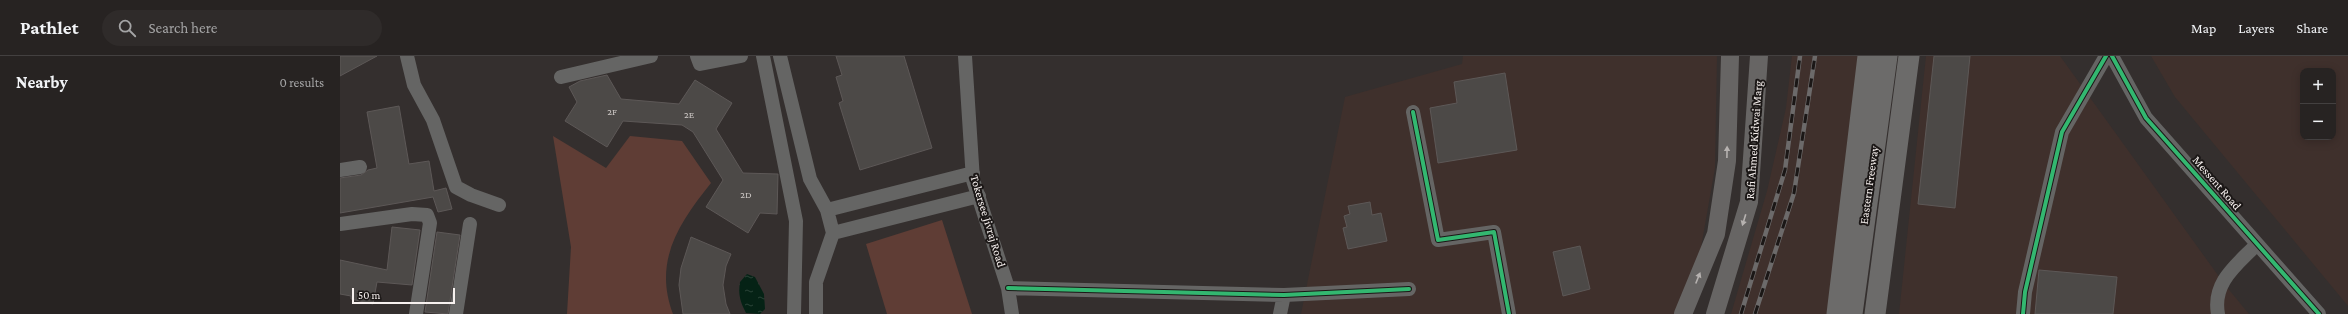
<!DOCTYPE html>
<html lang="en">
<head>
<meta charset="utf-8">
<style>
	:root { --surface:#272322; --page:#2f2b2a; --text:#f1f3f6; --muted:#a4a4a5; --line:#434040 }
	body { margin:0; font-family:"Crimson Pro",serif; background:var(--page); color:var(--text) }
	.controls { position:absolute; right:12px; top:12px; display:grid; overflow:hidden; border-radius:8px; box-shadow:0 2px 10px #0003 }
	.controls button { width:36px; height:36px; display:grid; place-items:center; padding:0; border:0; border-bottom:1px solid var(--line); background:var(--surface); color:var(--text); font:20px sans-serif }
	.scale { position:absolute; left:12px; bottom:10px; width:103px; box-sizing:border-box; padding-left:4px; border:2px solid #f7f1ef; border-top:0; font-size:11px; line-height:14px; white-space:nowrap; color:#f7f1ef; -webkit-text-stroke:3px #1b1716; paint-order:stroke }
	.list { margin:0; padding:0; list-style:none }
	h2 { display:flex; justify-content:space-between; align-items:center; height:52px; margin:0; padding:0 16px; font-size:17px }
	h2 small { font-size:13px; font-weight:400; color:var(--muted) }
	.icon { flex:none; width:22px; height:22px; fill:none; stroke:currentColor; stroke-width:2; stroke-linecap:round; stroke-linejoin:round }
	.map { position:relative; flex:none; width:2008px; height:258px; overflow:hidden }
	header { display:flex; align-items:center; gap:24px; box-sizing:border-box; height:56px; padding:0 20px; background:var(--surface); border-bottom:1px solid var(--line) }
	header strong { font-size:19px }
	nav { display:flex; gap:22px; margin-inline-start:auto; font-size:14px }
	.search { width:280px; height:36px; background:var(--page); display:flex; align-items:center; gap:10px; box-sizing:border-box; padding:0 14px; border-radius:22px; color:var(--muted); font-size:15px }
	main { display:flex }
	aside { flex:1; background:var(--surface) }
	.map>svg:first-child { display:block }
	.built { fill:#3f302c; fill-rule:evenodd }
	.park { fill:#5f3d35 }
	.water { fill:url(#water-ripples) }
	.building { fill:#4c4947; stroke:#5d5857 }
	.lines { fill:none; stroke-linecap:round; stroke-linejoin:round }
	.minor { stroke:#656564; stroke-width:14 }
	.major { stroke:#676564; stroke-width:18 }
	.highway { stroke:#6c6b6a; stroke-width:21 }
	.rail-casing { stroke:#6c6a6a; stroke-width:4.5 }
	.rail { stroke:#1b1716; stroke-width:3; stroke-dasharray:9; stroke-linecap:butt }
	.cycleway-casing { stroke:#1b1716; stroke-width:6 }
	.cycleway { stroke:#33b770; stroke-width:4 }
	.oneway { fill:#b6b2b0 }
	.labels { text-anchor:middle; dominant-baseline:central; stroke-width:4; stroke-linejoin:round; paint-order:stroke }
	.number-label { font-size:10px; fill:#ccc7c5 }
	.street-label { font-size:12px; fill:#f7f1ef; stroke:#1b1716 }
</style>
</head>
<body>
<header>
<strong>Pathlet</strong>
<div class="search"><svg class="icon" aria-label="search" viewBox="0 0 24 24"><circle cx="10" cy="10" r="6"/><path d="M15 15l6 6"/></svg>Search here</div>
<nav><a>Map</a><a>Layers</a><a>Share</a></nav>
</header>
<main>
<aside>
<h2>Nearby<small>0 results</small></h2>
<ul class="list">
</ul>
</aside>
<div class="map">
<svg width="2008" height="258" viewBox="0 0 2008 258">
	<defs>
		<pattern id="water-ripples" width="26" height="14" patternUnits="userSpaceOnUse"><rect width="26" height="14" fill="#052215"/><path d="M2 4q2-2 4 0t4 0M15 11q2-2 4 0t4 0" fill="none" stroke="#2a4337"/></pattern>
	</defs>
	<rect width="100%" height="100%" fill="#342f2e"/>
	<!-- built -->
	<path class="built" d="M1123,0H1377L1375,112L1360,197L1336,258H961L1005,41L1122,8Z
		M1452,0H1518L1494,258H1391L1427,135L1446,52Z
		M1586,0H1720L1885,229L1909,258H1559Z
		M1811,0H2008V250L1835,41ZM1963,15H1993V81H1963Z"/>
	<!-- park -->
	<path class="park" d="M213,80L266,112L290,80L342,85L371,127C339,167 313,205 333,258H227L231,191Z
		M602,164L632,258H547L526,188Z"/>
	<!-- water -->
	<path class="water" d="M407,218L415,221L424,238L425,253L420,258L406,257C400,246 398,238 400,226Z"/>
	<!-- building -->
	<path class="building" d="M0,0H37L0,20Z
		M496,0H564L592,92L520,114L499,47L503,45L496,21L502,19Z
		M1594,0H1630L1615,152L1578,148Z
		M1165,17L1177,94L1098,107L1090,52L1117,47L1114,26Z
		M267,19L281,43L339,48L355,24L392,47L376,73L403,117L438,118L437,158L420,157L408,177L366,151L383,124L353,76L342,69L283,65L267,91L225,65L237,46L229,31L240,25Z
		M59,50L69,108L89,105L94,135L106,132L112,153L98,156L93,141L0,157V122L21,119L28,114L37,112L27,56Z
		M1030,146L1032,159L1041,157L1047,185L1008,193L1003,172L1007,171L1004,160L1010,158L1008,150Z
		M52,171L80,174L72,229L37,226L33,248L11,243V240L0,238V204L47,214Z
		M97,176L120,179L108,258L85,256Z
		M351,181L391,198L386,210L383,229L386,248L390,258H343L339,229L341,212Z
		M1240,190L1250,233L1223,240L1213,196Z
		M1699,214L1777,221L1773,258H1695Z"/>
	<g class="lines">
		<!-- minor -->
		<path class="minor" d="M67,0L74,29L93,64L116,131L131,139L159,149
			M357,0L360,8L401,0
			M423,0L456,165L454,258
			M440,0L470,123L487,154L493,177L476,226V258
			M625,0L633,124L668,232L672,258
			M1772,0L1806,62L1979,258
			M221,21L311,0
			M1073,56L1098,184L1154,176L1169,258
			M0,114L20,111
			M487,154L633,117
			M0,168L72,158L87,159L90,167L76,258
			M493,177L639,140
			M668,232L944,239L1069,233
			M116,258L130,168
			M940,258L944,239
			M1683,258L1685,236L1722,76L1766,0
			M1878,258C1872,226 1897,209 1917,188"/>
		<!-- major -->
		<path class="major" d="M1343,258L1376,178L1387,105L1390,0
			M1375,258L1409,146L1419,0"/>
		<!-- highway -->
		<path class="highway" d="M1497,258L1528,0
			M1512,258L1547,0
			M1535,258L1569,0"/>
		<!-- rail casing -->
		<g class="rail-casing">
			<path id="rail" d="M1401,258L1445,114L1460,0
				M1415,258L1454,137L1475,0"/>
		</g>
		<!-- rail -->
		<use href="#rail" class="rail"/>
		<!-- cycleway casing -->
		<g class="cycleway-casing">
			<path id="cycleway" d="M1772,0L1806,62L1979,258
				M1073,56L1098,184L1154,176L1169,258
				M668,232L944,239L1069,233
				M1683,258L1685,236L1722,76L1766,0"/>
		</g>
		<!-- cycleway -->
		<use href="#cycleway" class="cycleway"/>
	</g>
	<!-- one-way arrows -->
	<defs><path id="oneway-solid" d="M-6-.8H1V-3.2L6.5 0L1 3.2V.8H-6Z"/></defs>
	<g class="oneway">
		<use href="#oneway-solid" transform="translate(1387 96) rotate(-89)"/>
		<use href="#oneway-solid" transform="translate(1404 164) rotate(107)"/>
		<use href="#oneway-solid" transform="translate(1358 222) rotate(-68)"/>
	</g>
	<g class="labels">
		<!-- number labels -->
		<g class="number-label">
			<text x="272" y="55">2F</text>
			<text x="349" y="58">2E</text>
			<text x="406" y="138">2D</text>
		</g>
		<!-- street labels -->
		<g class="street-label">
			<text transform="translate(1414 84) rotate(-86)">Rafi Ahmed Kidwai Marg</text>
			<text transform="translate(1877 127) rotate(49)">Messent Road</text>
			<text transform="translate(1529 129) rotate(-82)">Eastern Freeway</text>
			<text transform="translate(648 165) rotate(73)">Tokersee Jivraj Road</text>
		</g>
	</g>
</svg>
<div class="controls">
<button>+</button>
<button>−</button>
</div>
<div class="scale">50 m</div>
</div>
</main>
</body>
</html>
